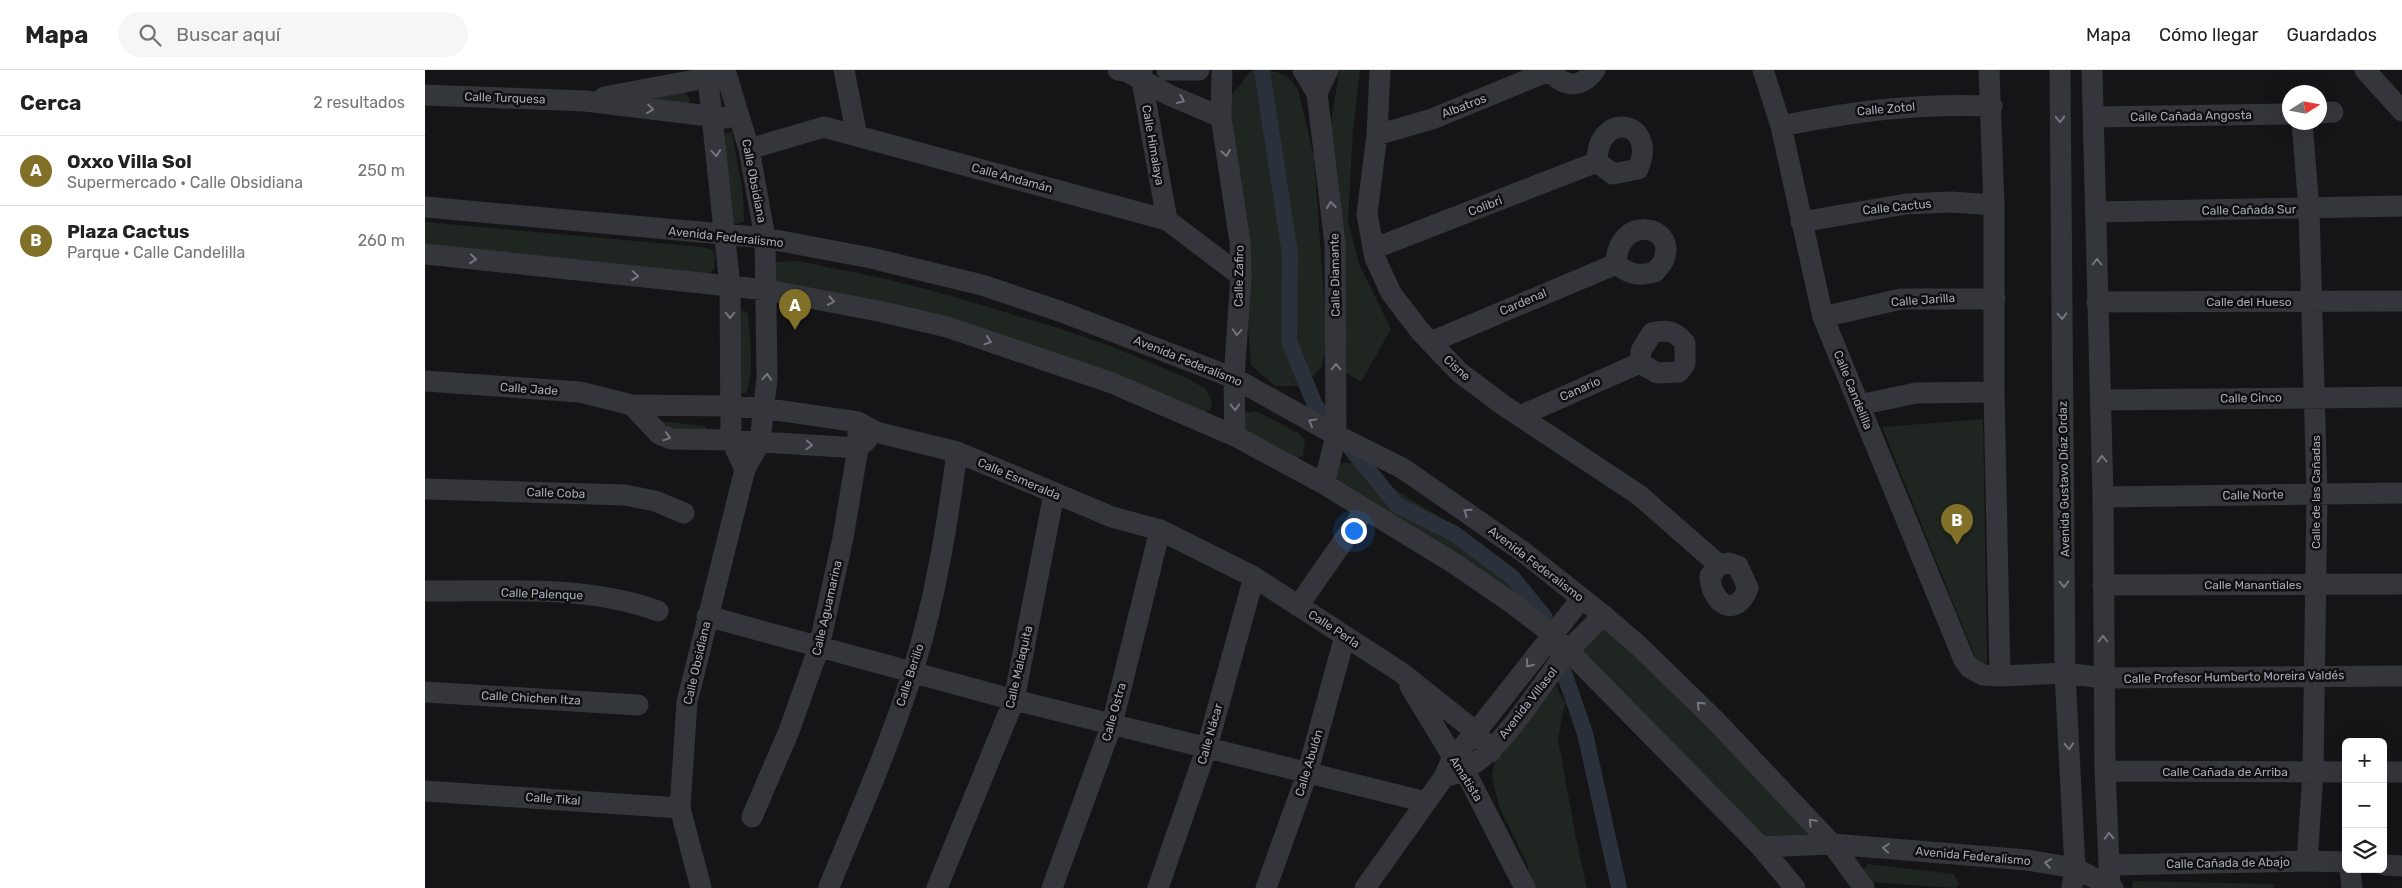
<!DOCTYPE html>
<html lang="es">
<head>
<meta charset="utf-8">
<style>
	:root { --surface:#fff; --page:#f6f6f6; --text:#222; --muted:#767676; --line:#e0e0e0; --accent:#817027 }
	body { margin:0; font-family:Rubik,sans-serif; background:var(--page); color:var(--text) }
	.controls { position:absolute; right:15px; bottom:15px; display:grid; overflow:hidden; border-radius:8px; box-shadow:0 5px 20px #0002 }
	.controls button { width:45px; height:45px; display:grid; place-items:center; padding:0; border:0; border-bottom:1px solid var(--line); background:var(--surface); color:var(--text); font:25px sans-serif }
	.compass { position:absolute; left:1857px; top:15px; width:45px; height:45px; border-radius:50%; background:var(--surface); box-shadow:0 5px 20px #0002; rotate:79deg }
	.you { position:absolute; left:928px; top:460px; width:18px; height:18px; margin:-12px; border:4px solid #fff; border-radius:50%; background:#1a73e8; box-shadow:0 0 0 8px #1a73e833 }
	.badge { display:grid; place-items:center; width:32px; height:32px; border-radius:50%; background:var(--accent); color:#fff; font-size:16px; font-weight:700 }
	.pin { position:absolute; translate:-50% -41px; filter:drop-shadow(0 1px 2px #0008) }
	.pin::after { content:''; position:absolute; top:26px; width:18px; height:15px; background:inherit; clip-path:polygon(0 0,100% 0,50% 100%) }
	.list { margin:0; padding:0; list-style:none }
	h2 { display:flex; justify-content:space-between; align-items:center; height:65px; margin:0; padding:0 20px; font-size:21px }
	h2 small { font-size:16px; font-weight:400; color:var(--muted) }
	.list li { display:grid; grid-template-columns:32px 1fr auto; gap:15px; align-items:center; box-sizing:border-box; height:70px; padding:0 20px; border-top:1px solid var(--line) }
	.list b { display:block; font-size:19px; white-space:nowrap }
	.list p { margin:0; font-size:16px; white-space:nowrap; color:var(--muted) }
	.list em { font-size:16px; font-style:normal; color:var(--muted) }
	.icon { flex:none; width:28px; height:28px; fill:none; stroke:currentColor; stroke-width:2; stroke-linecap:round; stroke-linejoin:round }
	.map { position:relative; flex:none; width:1977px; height:818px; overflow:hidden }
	header { display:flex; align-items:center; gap:30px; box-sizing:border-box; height:70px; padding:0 25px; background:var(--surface); border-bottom:1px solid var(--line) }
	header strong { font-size:24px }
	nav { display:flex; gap:28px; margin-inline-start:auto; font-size:18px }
	.search { width:350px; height:45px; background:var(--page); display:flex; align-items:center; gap:12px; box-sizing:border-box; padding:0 18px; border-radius:28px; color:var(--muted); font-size:19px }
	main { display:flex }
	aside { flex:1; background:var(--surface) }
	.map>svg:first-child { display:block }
	.green { fill:#1f2621 }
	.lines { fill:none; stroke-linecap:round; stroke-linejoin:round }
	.canal { stroke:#2a313a; stroke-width:16 }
	.minor { stroke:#35363b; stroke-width:21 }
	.oneway { stroke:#73757f }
	.labels { text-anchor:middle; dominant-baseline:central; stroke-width:5; stroke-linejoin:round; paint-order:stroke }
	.street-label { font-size:12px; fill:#a6a9b7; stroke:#101011 }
</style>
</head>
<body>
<header>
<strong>Mapa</strong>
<div class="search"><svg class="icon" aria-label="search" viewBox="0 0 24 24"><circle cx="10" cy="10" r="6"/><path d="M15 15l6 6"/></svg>Buscar aquí</div>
<nav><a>Mapa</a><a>Cómo llegar</a><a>Guardados</a></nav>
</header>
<main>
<aside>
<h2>Cerca<small>2 resultados</small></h2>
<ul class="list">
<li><span class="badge">A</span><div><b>Oxxo Villa Sol</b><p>Supermercado · Calle Obsidiana</p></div><em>250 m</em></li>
<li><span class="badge">B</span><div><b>Plaza Cactus</b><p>Parque · Calle Candelilla</p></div><em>260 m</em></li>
</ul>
</aside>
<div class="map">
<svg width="1977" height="818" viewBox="0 0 1977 818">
	<rect width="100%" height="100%" fill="#151416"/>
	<!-- green -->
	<path class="green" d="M827,0C848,0 862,0 873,20L889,87L902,269L897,297L877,316H850L826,295L804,28Z
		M914,0H935L928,61L923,151L934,194L966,259L936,312L917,300L904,67Z
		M260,21L265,30L263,34L201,26Z
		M307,62L318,124L319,151L312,154L308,152L297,64Z
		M0,152L278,177L287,180L290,186L289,199L282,204L0,179Z
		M372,191L457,208L523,225L636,259L683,275L760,307L781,319L787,332L785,340L777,343L351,211L348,200L351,192Z
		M314,240L323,243C325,269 330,298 321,323H315Z
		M831,341L873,363L880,370L878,386L871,388L817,364L819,343Z
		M1558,349L1562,593L1553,594L1457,357Z
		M235,351L280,356L283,362H244Z
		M913,393H926L969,419L1021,451L1095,503L1099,512L1095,524L1080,520L907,413Z
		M1178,546L1395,762L1344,776L1144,580Z
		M1131,616L1140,633L1133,669L1151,768L1162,818H1108L1102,794L1074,736L1067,706L1070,691L1077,680Z
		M1443,794L1529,804L1534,814L1531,818L1443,812L1438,799Z
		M1708,811L1850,814L1848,818H1707Z"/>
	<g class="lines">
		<!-- canal -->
		<path class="canal" d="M837,0L865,184L864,271L890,335L972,435L1030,464L1087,507L1119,546L1124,560
			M1132,583L1160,663L1194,818"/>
		<!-- minor -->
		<path class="minor" d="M282,0L305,216L306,370L320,399
			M419,0L432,66
			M693,0L701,1L744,25L796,47
			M717,0V11L742,150
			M742,0H774
			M797,0L796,47L815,172L816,206L809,308L810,366
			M878,0L892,23L910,174L911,365L899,414
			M955,0L952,65L942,144L950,188L966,223L995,261L1034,302L1078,335L1214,425L1294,495
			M1124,0C1139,18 1156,19 1170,0
			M1338,0L1356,56L1398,247L1539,590L1545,598L1558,605L1575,606L1640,603L1678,608L1977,606
			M1564,0L1569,135V322L1575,606
			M1635,0L1640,603L1650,798L1647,818
			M1667,0L1678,427L1680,701L1685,818
			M1940,0L1977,41
			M892,23L903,0
			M0,25L160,31L301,48
			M179,27L297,5
			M1894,43L1908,42
			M1668,47L1864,44
			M1877,52L1884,139L1892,424L1888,703L1882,791
			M1356,56C1431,41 1491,33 1567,36
			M952,65L1007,49L1124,1
			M324,79L399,57L742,150L816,206
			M0,137L340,168L446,188L557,215L637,242L809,308L911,365L977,398L1097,481L1178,545L1214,576L1290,650L1407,774L1439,818
			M1672,142L1977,136
			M1376,152L1481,134L1526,132L1569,135
			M948,179L1172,92C1172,39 1234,50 1213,99L1188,104L1172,92
			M0,184L343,220L458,242L522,257L687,313L810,366L899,414L1027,492L1087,533L1127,564L1336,777L1370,818
			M1672,232L1977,231
			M1398,247L1476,229H1570
			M1006,272L1191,194C1192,144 1252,154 1239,189C1238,193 1233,198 1230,202C1213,207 1204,204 1191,194
			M0,311L155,322L207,335L304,336L337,338L433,352L451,362L532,382L687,447L735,460L829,507L977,603L1051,662L1066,682
			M1675,330L1977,327
			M207,335L234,364L246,369L306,370L433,378L443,369
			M1434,335L1491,323L1569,322
			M1095,346L1215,293L1216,281L1227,263C1242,259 1250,261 1260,273V294L1254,302L1232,303L1215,293
			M0,419L200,425L230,431L259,443
			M1678,427L1977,423
			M1304,493L1313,496L1323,518C1312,549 1286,535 1285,506L1294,495Z
			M1678,515L1977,514
			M0,521C77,522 160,514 233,541
			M873,536L940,440
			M282,546L589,630L1001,732
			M985,616L1028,687L1040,701L1100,818
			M0,622L213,635
			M1680,701L1921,702
			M1958,702H1977
			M1026,705C1073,692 1112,618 1143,581C1154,569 1167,557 1178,545
			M0,721L255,738
			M327,747L364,661L394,577L418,468L433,378V352
			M1336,777L1407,774L1602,790L1650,798L1688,818
			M1685,795L1882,791L1921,792
			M1958,795L1977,796
			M1925,799L1927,818
			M404,817C433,746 465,675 488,601C510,530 522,457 532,382
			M276,818L255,738L262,632L320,399L335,372L342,308L340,168L324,79L300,0
			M512,818L589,630L629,424
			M627,818L687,654L735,460
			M733,818L782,677L829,507
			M841,818L882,704L920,566
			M940,818L1019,707L1028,687L1051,662L1156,529"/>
	</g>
	<!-- one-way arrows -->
	<defs><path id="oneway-chevron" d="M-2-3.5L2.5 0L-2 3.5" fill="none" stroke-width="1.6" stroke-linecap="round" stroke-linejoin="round" transform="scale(1.25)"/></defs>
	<g class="oneway">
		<use href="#oneway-chevron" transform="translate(756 30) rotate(24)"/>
		<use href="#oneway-chevron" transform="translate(225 39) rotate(7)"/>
		<use href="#oneway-chevron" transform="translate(1635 49) rotate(89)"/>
		<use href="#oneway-chevron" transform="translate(291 83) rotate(85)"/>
		<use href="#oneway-chevron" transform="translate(801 83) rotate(81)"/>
		<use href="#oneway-chevron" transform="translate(906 135) rotate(-97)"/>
		<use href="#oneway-chevron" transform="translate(48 189) rotate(6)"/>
		<use href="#oneway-chevron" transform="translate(1672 192) rotate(-90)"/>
		<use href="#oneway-chevron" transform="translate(210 206) rotate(6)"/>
		<use href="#oneway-chevron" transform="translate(406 231) rotate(11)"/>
		<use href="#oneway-chevron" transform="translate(305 245) rotate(90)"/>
		<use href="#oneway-chevron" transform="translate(1637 246) rotate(89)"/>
		<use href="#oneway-chevron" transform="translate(812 262) rotate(94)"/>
		<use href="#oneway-chevron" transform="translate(563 271) rotate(18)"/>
		<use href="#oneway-chevron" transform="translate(911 297) rotate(-90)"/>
		<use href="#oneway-chevron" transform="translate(342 307) rotate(-86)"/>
		<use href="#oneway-chevron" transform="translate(810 337) rotate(88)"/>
		<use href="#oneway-chevron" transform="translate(887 352) rotate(-151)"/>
		<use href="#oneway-chevron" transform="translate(242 367) rotate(18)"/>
		<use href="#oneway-chevron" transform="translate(384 375) rotate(3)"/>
		<use href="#oneway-chevron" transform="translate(1677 389) rotate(-92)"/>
		<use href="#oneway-chevron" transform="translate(1042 442) rotate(-145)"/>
		<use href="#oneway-chevron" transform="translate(1639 514) rotate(89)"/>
		<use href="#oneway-chevron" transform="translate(1678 569) rotate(-90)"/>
		<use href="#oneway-chevron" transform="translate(1104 594) rotate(128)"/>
		<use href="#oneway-chevron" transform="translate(1275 635) rotate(-136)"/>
		<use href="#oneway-chevron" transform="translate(1644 676) rotate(87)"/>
		<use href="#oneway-chevron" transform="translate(1387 752) rotate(-134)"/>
		<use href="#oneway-chevron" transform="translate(1684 766) rotate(-93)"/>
		<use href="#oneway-chevron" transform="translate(1461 778) rotate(-175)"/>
		<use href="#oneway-chevron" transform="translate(1623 793) rotate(-171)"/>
	</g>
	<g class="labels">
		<!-- street labels -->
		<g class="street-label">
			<text transform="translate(80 28) rotate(2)">Calle Turquesa</text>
			<text transform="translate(1039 36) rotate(-21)">Albatros</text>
			<text transform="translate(1461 39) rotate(-5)">Calle Zotol</text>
			<text transform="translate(1766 46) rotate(-1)">Calle Cañada Angosta</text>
			<text transform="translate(728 75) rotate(80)">Calle Himalaya</text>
			<text transform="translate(587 108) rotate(15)">Calle Andamán</text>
			<text transform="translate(329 111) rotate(79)">Calle Obsidiana</text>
			<text transform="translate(1060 136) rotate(-21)">Colibri</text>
			<text transform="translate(1472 137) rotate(-6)">Calle Cactus</text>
			<text transform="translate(1824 140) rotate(-1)">Calle Cañada Sur</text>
			<text transform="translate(301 167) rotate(6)">Avenida Federalismo</text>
			<text transform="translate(910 205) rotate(-91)">Calle Diamante</text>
			<text transform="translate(814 206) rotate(-89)">Calle Zafiro</text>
			<text transform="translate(1498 230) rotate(-4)">Calle Jarilla</text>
			<text transform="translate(1098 232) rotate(-23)">Cardenal</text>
			<text x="1824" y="232">Calle del Hueso</text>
			<text transform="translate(763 291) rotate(22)">Avenida Federalismo</text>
			<text transform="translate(1032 298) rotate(42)">Cisne</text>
			<text transform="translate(104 319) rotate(4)">Calle Jade</text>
			<text transform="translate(1155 319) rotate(-24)">Canario</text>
			<text transform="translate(1428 320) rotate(68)">Calle Candelilla</text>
			<text transform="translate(1826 328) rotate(-1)">Calle Cinco</text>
			<text transform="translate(594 409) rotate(23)">Calle Esmeralda</text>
			<text transform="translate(1639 409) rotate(-91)">Avenida Gustavo Díaz Ordaz</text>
			<text transform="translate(1891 422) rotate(-90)">Calle de las Cañadas</text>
			<text transform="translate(131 423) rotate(2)">Calle Coba</text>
			<text transform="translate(1828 425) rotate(-1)">Calle Norte</text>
			<text transform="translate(1111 494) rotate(37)">Avenida Federalismo</text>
			<text x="1828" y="515">Calle Manantiales</text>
			<text transform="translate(117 524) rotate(2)">Calle Palenque</text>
			<text transform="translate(402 538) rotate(-77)">Calle Aguamarina</text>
			<text transform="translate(909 559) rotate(33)">Calle Perla</text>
			<text transform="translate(272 593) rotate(-77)">Calle Obsidiana</text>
			<text transform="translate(594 597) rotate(-77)">Calle Malaquita</text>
			<text transform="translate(485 605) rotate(-72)">Calle Berilio</text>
			<text transform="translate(1809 607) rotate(-1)">Calle Profesor Humberto Moreira Valdés</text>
			<text transform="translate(106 628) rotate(3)">Calle Chichen Itza</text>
			<text transform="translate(1103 633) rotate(-52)">Avenida Villasol</text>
			<text transform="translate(689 642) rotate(-74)">Calle Ostra</text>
			<text transform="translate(785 664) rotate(-74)">Calle Nácar</text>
			<text transform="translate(884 693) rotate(-73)">Calle Abulón</text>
			<text x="1800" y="702">Calle Cañada de Arriba</text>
			<text transform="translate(1041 709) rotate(58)">Amatista</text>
			<text transform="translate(128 729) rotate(4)">Calle Tikal</text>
			<text transform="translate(1548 786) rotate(5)">Avenida Federalismo</text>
			<text transform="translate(1803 793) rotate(-1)">Calle Cañada de Abajo</text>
		</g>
	</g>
</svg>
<div class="controls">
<button>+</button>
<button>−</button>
<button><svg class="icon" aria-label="layers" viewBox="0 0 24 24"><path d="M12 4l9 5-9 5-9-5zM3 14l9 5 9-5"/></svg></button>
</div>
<svg class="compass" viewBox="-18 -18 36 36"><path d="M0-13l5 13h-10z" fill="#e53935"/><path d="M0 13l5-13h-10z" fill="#767676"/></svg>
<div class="you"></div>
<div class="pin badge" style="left:370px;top:260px">A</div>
<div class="pin badge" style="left:1532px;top:475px">B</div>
</div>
</main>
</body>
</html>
